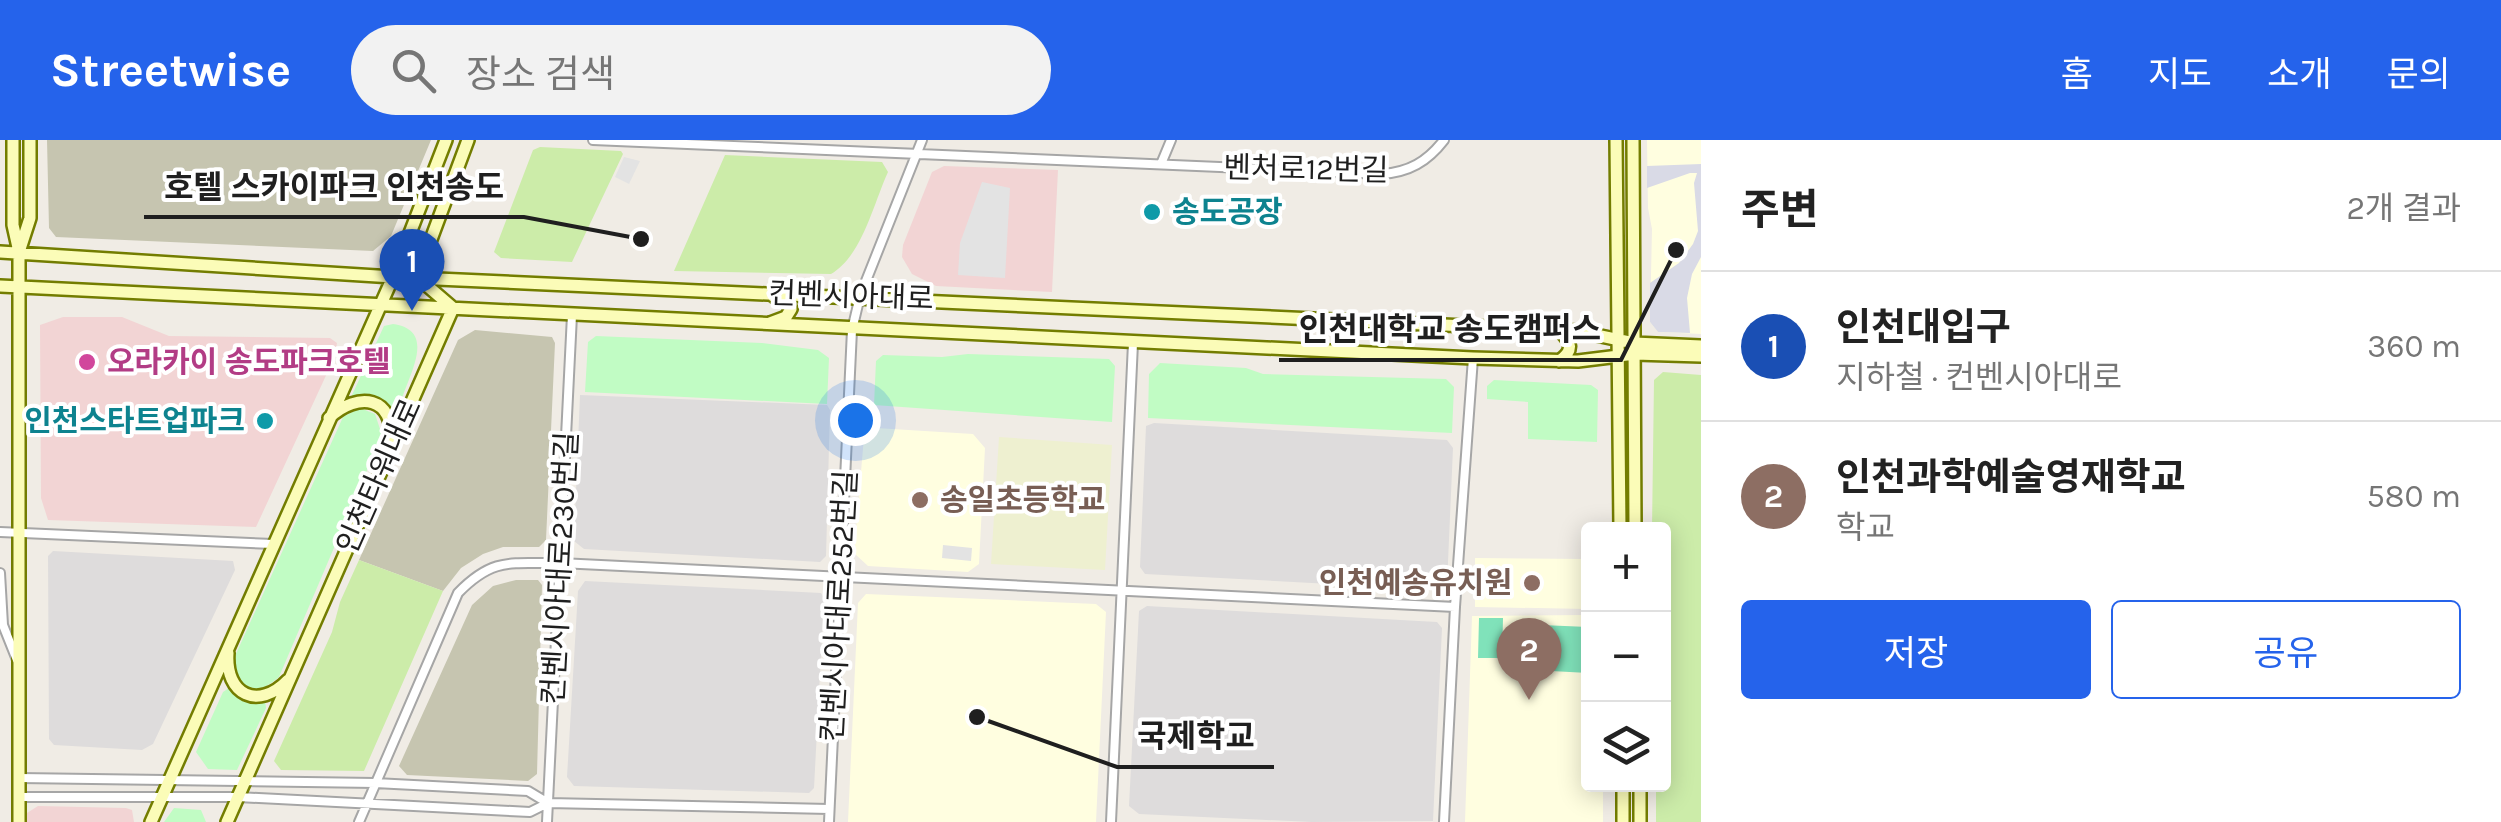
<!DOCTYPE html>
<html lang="ko">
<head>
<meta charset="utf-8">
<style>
	:root { --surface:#fff; --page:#f2f2f2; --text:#222; --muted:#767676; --line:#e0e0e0; --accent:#2563eb }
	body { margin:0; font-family:Karla,"Noto Sans KR",sans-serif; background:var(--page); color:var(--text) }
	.controls { position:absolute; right:30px; bottom:30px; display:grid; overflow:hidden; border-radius:10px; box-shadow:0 5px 25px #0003 }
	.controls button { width:90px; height:90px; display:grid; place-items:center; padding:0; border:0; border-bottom:2px solid var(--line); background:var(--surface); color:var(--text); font:50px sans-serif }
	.you { position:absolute; left:855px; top:280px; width:35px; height:35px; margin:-25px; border:8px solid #fff; border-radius:50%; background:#1a73e8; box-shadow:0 0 0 15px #1a73e833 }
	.badge { display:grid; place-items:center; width:65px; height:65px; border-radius:50%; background:var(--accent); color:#fff; font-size:32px; font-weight:700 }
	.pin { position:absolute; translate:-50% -82px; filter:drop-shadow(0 2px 5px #0008) }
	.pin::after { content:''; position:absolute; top:52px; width:35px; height:30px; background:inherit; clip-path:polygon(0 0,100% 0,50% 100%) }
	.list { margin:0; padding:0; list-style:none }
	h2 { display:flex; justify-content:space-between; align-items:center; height:130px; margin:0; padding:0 40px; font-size:42px }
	h2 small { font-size:32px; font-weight:400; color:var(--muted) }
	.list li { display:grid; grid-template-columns:65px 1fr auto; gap:30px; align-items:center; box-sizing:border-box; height:150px; padding:0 40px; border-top:2px solid var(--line) }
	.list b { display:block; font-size:38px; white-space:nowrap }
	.list p { margin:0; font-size:32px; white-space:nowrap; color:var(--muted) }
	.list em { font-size:32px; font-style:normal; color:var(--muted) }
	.actions { display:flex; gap:20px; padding:30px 40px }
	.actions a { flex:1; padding:22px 0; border:2px solid var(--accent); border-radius:10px; text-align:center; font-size:35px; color:var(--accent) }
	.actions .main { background:var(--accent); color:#fff }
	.icon { flex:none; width:55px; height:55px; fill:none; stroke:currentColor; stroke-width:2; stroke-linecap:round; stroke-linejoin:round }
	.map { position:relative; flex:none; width:1701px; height:682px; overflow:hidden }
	header { display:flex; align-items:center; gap:60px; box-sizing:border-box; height:140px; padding:0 50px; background:var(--accent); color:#fff }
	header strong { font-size:48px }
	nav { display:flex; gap:55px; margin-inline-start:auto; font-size:35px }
	.search { width:700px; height:90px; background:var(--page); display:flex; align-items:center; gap:25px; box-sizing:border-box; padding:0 35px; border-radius:55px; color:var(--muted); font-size:38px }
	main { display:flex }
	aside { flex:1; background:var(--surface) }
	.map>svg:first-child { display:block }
	.residential { fill:#dedcdc }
	.commercial { fill:#f2d4d4 }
	.education { fill:#fffee0 }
	.construction { fill:#c6c5b0 }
	.farmland { fill:#eef0d0 }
	.grass { fill:#cceca9 }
	.park { fill:#c1fcc4 }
	.pitch { fill:#80e2ba }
	.parking { fill:#e3e3e3 }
	.plaza { fill:#d9dae6 }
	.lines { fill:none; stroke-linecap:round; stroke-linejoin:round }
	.street-casing { stroke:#a6a6a6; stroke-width:12 }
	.secondary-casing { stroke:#737d00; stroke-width:16 }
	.street { stroke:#fff; stroke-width:8 }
	.secondary { stroke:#fbfcb8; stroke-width:11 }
	.culture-dot { fill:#0f9aa8; stroke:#fff; stroke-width:4 }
	.hotel-dot { fill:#d1479c; stroke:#fff; stroke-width:4 }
	.education-dot { fill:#8d6e63; stroke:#fff; stroke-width:4 }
	.labels { text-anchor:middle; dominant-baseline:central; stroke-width:8; stroke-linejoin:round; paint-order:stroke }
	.street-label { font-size:30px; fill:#1f1f1f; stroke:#fff }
	.culture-label { font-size:30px; font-weight:bold; fill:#0d838f; stroke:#fff; text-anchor:start }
	.hotel-label { font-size:30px; font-weight:bold; fill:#b23c85; stroke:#fff; text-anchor:start }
	.education-label { font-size:30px; font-weight:bold; fill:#785e54; stroke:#fff; text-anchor:start }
	.leader { fill:none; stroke:#1f1f1f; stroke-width:4 }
	.callout-dot { fill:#1f1f1f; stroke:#fff; stroke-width:4 }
	.callout-label { font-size:32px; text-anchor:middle; font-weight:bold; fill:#1f1f1f; stroke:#fff; stroke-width:8; stroke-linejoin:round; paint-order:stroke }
</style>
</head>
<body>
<header>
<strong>Streetwise</strong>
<div class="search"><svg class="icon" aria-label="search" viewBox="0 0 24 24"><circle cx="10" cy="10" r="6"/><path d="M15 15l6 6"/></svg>장소 검색</div>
<nav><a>홈</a><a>지도</a><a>소개</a><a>문의</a></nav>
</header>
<main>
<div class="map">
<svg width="1701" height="682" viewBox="0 0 1701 682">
	<rect width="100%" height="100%" fill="#f0ece5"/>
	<!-- residential -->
	<path class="residential" d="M580,255L827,265L830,270L826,416L820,422L584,409L574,401Z
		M1154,283L1447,300L1453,308L1447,445L1441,450L1145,434L1140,427L1146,286Z
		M53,411L233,421L235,430L153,604L142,610L54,605L49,599L48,416Z
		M585,441L821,453L824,458L814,648L809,653L574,646L567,637L578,451Z
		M1147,466L1437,482L1442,488L1433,681L1312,682L1139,674L1129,666L1139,471Z"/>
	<!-- commercial -->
	<path class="commercial" d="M944,26L1058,30L1052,152L936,146L912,134L902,117L903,105L932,32Z
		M63,177H122L169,196L330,198L337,203L335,216L256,387L48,380L41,358L40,185Z
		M38,666L126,668L132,670L134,682H26L27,673Z"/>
	<!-- education -->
	<path class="education" d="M1647,0H1701V194L1658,192L1650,182L1652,89L1648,68Z
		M876,288L973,294L985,308L979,424L968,432L868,426L854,413L864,297Z
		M1475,418L1588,419V469L1475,467Z
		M866,454L1096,464L1106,472L1096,682H848L858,463Z
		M1588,475V644L1603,645V682H1465L1472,476Z"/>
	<!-- construction -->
	<path class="construction" d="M47,0H431L391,96L373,111L56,97L49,88Z
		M475,190L552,197L555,203L546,400L539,407H503L483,414L461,428L443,451L359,420L458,200Z
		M516,440H538L542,445L537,634L528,641L407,635L399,626L472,465L493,446Z"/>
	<!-- farmland -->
	<path class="farmland" d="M999,297L1112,305L1105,430L991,424Z"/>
	<!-- grass -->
	<path class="grass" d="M540,7L621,11L623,14L572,122L501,118L494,112L533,10Z
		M725,15L882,22L888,32C873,65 862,116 831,134L674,131Z
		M1663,232L1701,235V682H1656V645L1664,644V390L1652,389L1654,240Z
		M359,420L443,451L364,631L281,630L274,621L332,492L340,462Z"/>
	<!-- park -->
	<path class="park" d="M393,184C443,191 401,245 398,274L394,276L388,269L353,259L352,255L384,186Z
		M596,196L762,203L818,210L829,218L827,264L585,252L588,202Z
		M968,214L1109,219L1115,226L1112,282L874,265L876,221L883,215L942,217Z
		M1160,223L1246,228L1263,234L1446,239L1454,247L1452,293L1148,278L1149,234Z
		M1494,240L1591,245L1598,250L1597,302L1528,299V262L1487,259V246Z
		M360,268L375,274L382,295L279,537C261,552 249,555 233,536L235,516L343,277Z
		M229,548L241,556L265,560L266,568L237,630L208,629L196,612L223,552Z
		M174,668L201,670L206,682H164Z"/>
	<!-- pitch -->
	<path class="pitch" d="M1479,478H1503L1502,518H1478Z
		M1517,484L1588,487V533L1513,529C1507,518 1508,493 1517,484Z"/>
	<!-- parking -->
	<path class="parking" d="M624,17L640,21L629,44L615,37Z
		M982,42L1010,48L1005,138L958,135L960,103Z
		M943,405L972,408L971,421L942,418Z"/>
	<!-- plaza -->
	<path class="plaza" d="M1701,24V117L1692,134L1687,158L1690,193L1658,192L1650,182V143L1679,123L1693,104L1698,91L1694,43L1697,33H1690L1647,48V26Z"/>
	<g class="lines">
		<!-- street casing -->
		<g class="street-casing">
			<path id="street" d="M593,0L1382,34C1409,32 1427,22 1444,0
				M1161,24L1171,0
				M0,392L273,404
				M0,433L3,485L17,520
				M19,638L375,643L528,651L548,663
				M19,657H238L530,672L548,663L829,669
				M359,682L458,453C494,416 512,424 560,423L1455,467
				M547,682L572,175
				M829,682L852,190L860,156L922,0
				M1111,682L1133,203
				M1444,682L1455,467L1473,218"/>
		</g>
		<!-- secondary casing -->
		<g class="secondary-casing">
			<path id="secondary" d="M13,0V85L19,112V682
				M1616,0L1620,390
				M1633,0L1635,390
				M0,112L393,137L1577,191L1634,203L1701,206
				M19,112L30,78V0
				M0,146L1473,218L1578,221L1635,214L1701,216
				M770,183L786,177L791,169L786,160L773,156
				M1559,221C1574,211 1572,202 1559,190
				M329,278C358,251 395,256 391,302
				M228,513C225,555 258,571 288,540
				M1623,644V682
				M1640,644V682
				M151,682L393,137L446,0
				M227,682L453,168L417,137L468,0"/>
		</g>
		<!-- street -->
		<use href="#street" class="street"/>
		<!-- secondary -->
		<use href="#secondary" class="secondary"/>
	</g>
	<!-- markers -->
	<g class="culture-dot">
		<circle cx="1152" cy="72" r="10"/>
		<circle cx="265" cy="281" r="10"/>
	</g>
	<circle class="hotel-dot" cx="87" cy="222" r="10"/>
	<g class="education-dot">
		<circle cx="920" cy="360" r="10"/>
		<circle cx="1532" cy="443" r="10"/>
	</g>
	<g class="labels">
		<!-- street labels -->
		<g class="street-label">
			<text transform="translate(1306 29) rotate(1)">벤처로12번길</text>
			<text transform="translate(851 156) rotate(2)">컨벤시아대로</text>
			<text transform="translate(379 336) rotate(-66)">인천타워대로</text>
			<text transform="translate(560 428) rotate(-87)">컨벤시아대로230번길</text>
			<text transform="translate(839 466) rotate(-87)">컨벤시아대로252번길</text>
		</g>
		<!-- culture labels -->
		<g class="culture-label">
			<text x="1172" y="72">송도공장</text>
			<text x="245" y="281" text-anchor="end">인천스타트업파크</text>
		</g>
		<!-- hotel labels -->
		<g class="hotel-label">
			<text x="107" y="222">오라카이 송도파크호텔</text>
		</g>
		<!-- education labels -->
		<g class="education-label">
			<text x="940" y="360">송일초등학교</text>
			<text x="1512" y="443" text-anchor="end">인천예송유치원</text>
		</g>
	</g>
	<!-- callouts -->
	<path class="leader" d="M641 99L524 77H144M1676 110L1621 220H1279M977 577L1117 627H1274"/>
	<g class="callout-dot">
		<circle cx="641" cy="99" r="10"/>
		<circle cx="1676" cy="110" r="10"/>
		<circle cx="977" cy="577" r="10"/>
	</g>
	<g class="callout-label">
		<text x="334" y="58">호텔 스카이파크 인천송도</text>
		<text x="1450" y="200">인천대학교 송도캠퍼스</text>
		<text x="1196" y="607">국제학교</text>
	</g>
</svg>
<div class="controls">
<button>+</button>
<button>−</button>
<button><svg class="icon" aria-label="layers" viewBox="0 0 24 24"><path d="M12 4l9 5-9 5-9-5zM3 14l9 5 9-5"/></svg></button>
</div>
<div class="you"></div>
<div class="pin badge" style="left:412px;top:171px;background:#1a4fb4">1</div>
<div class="pin badge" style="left:1529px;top:560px;background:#8d6e63">2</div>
</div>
<aside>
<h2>주변<small>2개 결과</small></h2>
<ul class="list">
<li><span class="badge" style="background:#1a4fb4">1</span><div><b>인천대입구</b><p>지하철 · 컨벤시아대로</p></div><em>360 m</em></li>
<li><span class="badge" style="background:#8d6e63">2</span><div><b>인천과학예술영재학교</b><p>학교</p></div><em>580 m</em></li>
</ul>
<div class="actions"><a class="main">저장</a><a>공유</a></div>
</aside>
</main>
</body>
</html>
